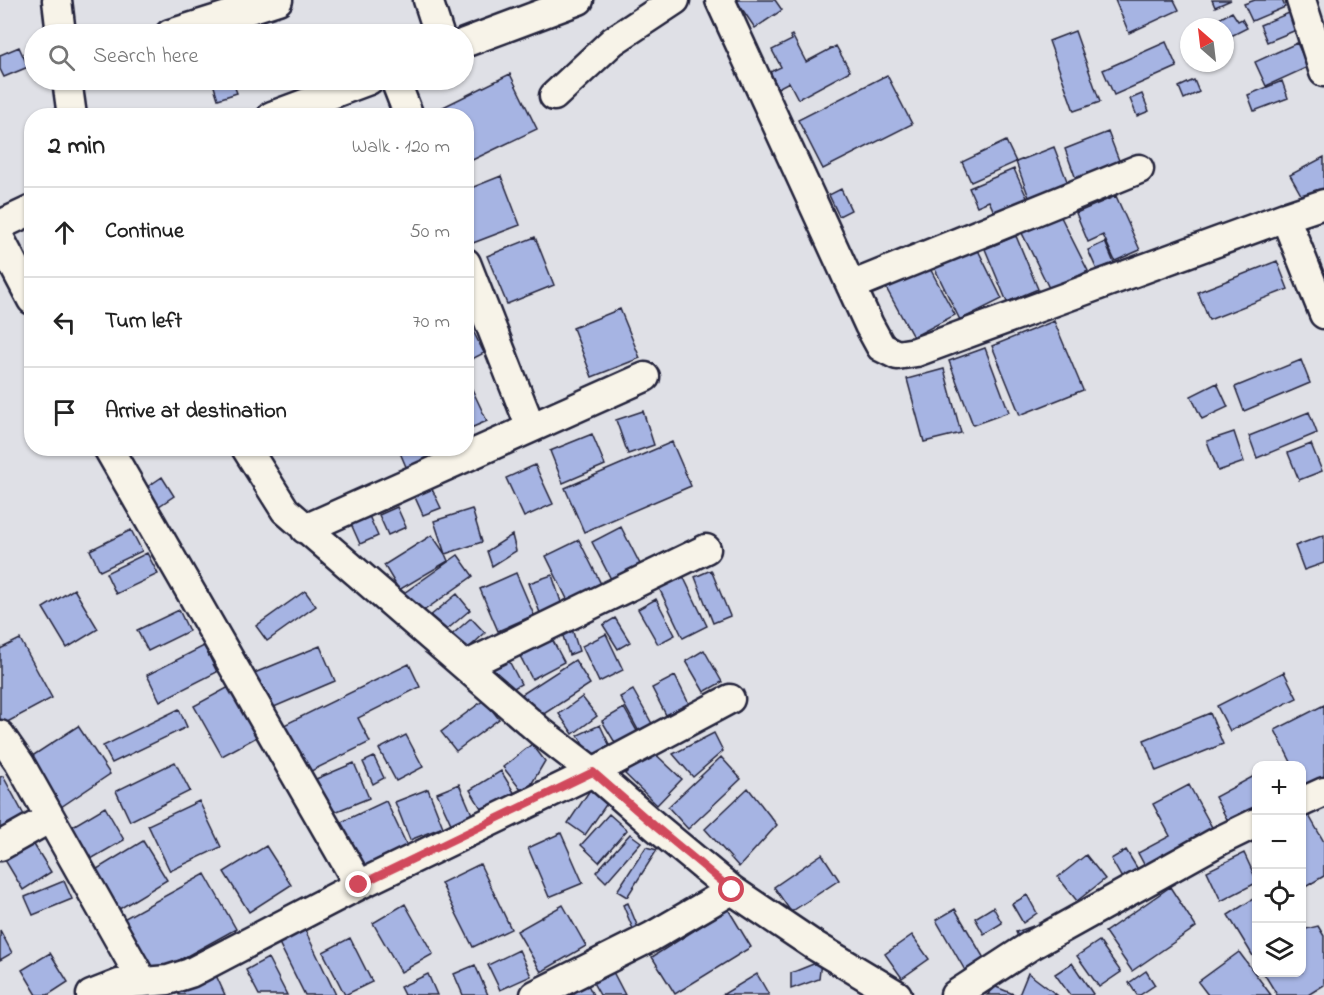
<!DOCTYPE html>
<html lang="en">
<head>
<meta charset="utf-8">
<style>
	:root { --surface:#fff; --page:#f2f2f2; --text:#222; --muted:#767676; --line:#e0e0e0 }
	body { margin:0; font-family:"Indie Flower",sans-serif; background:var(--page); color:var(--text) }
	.controls { position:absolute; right:18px; bottom:18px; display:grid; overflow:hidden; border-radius:12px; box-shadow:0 2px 4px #0004 }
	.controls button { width:54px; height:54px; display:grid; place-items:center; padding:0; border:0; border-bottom:2px solid var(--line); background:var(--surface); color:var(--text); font:30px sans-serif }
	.compass { position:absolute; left:1180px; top:18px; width:54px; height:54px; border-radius:50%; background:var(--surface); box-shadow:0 2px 4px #0004; rotate:332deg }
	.stop { position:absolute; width:18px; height:18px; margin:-14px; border:4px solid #d1495b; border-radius:50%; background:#fff }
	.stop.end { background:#d1495b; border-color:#fff; box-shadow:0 2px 6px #0008 }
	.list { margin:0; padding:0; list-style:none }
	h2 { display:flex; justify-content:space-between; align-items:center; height:78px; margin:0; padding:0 24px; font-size:26px }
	h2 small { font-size:20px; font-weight:400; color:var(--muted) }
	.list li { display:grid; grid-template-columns:39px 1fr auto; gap:18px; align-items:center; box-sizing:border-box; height:90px; padding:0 24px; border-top:2px solid var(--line) }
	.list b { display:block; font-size:22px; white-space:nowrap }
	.list em { font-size:20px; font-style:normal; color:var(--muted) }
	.icon { flex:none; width:33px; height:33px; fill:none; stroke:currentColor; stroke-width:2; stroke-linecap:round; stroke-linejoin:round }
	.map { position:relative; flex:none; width:1324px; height:995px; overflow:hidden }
	.search { position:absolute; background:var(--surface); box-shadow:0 2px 4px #0004; left:24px; top:24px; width:450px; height:66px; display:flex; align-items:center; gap:15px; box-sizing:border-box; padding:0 21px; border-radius:33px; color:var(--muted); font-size:22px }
	.panel { position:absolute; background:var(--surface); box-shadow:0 2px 4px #0004; left:24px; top:108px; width:450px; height:348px; border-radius:24px }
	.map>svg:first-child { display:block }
	.building { fill:#a6b4e3; stroke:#22223b; stroke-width:1.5 }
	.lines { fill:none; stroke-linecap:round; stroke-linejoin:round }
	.minor-casing { stroke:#22223b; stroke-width:33 }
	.minor { stroke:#f7f3e8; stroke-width:28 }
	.route { stroke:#d1495b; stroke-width:8 }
</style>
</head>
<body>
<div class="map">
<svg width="1324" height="995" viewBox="0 0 1324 995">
	<rect width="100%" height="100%" fill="#dfe0e6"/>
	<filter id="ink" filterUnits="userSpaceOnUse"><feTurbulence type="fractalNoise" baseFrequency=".0167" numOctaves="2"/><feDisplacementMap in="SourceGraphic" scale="12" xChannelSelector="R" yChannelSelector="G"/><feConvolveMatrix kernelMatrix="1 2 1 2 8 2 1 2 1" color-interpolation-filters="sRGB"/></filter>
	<g filter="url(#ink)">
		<!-- building -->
		<path class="building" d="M736,0H775L782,10L755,28Z
			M1115,0H1174L1179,10L1129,33Z
			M1212,0H1231L1215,7Z
			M1255,0H1282L1285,7L1252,21L1244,4Z
			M1294,11L1301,28L1267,42L1260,25Z
			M1232,12L1238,21L1242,19L1247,28L1225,39V27H1213L1211,23Z
			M1075,31L1100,102L1074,111L1049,41Z
			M792,35L806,62L836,46L850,71L798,99L789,82L778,88L770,72L781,67L772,50L792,40L790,36Z
			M1166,42L1177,67L1114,95L1103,70Z
			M1297,43L1308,67L1266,86L1255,62Z
			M19,47L28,67L4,77L0,69V55Z
			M510,74L537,129L466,163V116L427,115Z
			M887,75L912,124L823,169L798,120Z
			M212,80H232L237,93L218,99Z
			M1194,80L1199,92L1184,99L1179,87Z
			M1282,81L1288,98L1254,111L1248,95Z
			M1142,94L1149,111L1137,116L1130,99Z
			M1108,132L1120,163L1076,179L1065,149Z
			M1006,141L1016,162L971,182L962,162Z
			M1054,147L1069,186L1030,200L1016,162Z
			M1324,157V189L1304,200L1290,175Z
			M1014,169L1029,202L996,216L989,201L977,206L969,188Z
			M501,176L520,225L473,243L466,228V190Z
			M841,189L851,210L839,216L829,195Z
			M1116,196L1140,250L1115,261L1103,235L1088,242L1076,213Z
			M1057,209L1088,271L1050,290L1019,227Z
			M1016,236L1038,289L1007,302L985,249Z
			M535,237L554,285L507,304L487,256Z
			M1105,242L1114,263L1097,270L1088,250Z
			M975,244L1002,299L960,320L933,265Z
			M1277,261L1288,289L1209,320L1198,292Z
			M927,263L955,315L913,337L885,286Z
			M620,309L640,358L592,377L573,328Z
			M466,317L484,353L466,362Z
			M1054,321L1083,390L1020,415L992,346Z
			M985,348L1009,412L973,425L949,361Z
			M1301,360L1310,383L1244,411L1235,387Z
			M944,369L961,433L924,442L907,379Z
			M1217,383L1228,407L1202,419L1191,396Z
			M471,387L487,421L466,430V389Z
			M643,411L654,445L628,454L616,420Z
			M1309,412L1317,433L1257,458L1249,436Z
			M1234,432L1244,462L1218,471L1207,441Z
			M592,434L605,465L563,483L550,451Z
			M672,442L691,486L584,532L565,488Z
			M1311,444L1322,471L1299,480L1288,453Z
			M398,448H425L429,459L407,469Z
			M535,465L553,504L524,517L506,478Z
			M162,477L174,496L150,512L137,494Z
			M431,487L441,508L423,515L414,495Z
			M397,507L406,527L388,535L379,515Z
			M472,509L482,542L445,554L434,521Z
			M369,516L378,536L360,544L351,524Z
			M621,527L642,568L613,583L592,542Z
			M131,530L142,551L100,571L90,550Z
			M432,535L445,554L448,561L399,590L384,565Z
			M512,535L516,551L492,566L487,551Z
			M1324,535V563L1304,570L1295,546Z
			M579,540L603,588L570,605L546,556Z
			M147,553L158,574L116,594L106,573Z
			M458,555L473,576L419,614L404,593Z
			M711,570L730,616L713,623L695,577Z
			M516,573L534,615L498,631L480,589Z
			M552,575L562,605L540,613L529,583Z
			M683,576L707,626L683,638L659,588Z
			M74,589L98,629L67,648L43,608Z
			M305,591L316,606L267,641L256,626Z
			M457,594L470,610L443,633L430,616Z
			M656,599L675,635L658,644L638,609Z
			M179,610L189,631L148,651L137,630Z
			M471,618L485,633L461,655L447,639Z
			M615,618L630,642L618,649L603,625Z
			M572,629L579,651L569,655L562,633Z
			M606,634L623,670L599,682L582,646Z
			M551,637L564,662L532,679L519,654Z
			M20,639L52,698L0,726V649Z
			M204,646L217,672L160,701L147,675Z
			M320,646L335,681L267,710L252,674Z
			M704,650L722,682L704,692L686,661Z
			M508,659L521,684L503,694L490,669Z
			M575,660L590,684L536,719L521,695Z
			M409,664L420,687L358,718L370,742L301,776L278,728Z
			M1284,672L1297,698L1230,731L1217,706Z
			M675,676L689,704L666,715L652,688Z
			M229,687L257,737L222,756L194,706Z
			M633,690L655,729L642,737L620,697Z
			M582,697L597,716L573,734L559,714Z
			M484,700L499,719L456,751L441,732Z
			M1324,705V777L1305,788L1302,782V766H1293L1275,730Z
			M624,708L638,733L617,746L602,721Z
			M179,709L187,727L112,763L103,746Z
			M1210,713L1223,744L1156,771L1144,740Z
			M600,725L614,755L594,766L578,735Z
			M78,726L110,774L52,813L20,764Z
			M714,733L723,751L693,777L673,754Z
			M406,735L423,767L396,781L379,749Z
			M532,744L545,761L525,795L503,767Z
			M649,748L682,779L657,805L625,774Z
			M374,757L384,778L373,784L363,762Z
			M721,757L741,779L688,829L668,807Z
			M175,762L190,791L130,821L116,791Z
			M354,763L369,798L330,814L316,779Z
			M501,771L518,799L487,818L470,790Z
			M1256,775V806L1228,821L1215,797Z
			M3,776L25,817L0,830V777Z
			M459,784L474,819L453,828L437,793Z
			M1189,785L1214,831L1146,868L1138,853L1170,836L1153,804Z
			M592,787L610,799L585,835L568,823Z
			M748,788L777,825L739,867L705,829Z
			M428,789L443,827L410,840L395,802Z
			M199,801L221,847L170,871L148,825Z
			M386,801L409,850L360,873L337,824Z
			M105,807L124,840L84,863L66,830Z
			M609,814L627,830L599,862L581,845Z
			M1308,814L1324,842V876L1302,889V818Z
			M561,833L583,883L549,897L528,848Z
			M630,834L641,842L606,882L596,872Z
			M143,841L167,880L98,922L74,883Z
			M33,843L51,872L23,890L5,860Z
			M266,846L291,885L249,912L224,872Z
			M646,847L657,850L627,897L617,891Z
			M1126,850L1139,871L1123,880L1111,859Z
			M1244,853L1256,879V883L1221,901L1207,871Z
			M822,854L839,880L791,912L774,887Z
			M1086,855L1105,879L1077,901L1058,877Z
			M480,864L511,929L473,947L441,883Z
			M205,874L236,929L147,978L116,923Z
			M64,881L72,899L33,915L25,897Z
			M1170,887L1196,927L1132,971L1105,932Z
			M1027,895L1037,913L1023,923L1012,904Z
			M1256,897V961L1228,915Z
			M628,903L639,930L635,934L623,905Z
			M405,904L433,954L401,972L373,923Z
			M563,905L586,946L541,972L517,931Z
			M993,907L1002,923L984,934L975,918Z
			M728,909L751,947L675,994L652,957Z
			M955,909L985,960L966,972L936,920Z
			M1033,926L1036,935L1020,941L1016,932Z
			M1318,926L1324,936V985L1308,995H1277L1263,972H1302V930Z
			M304,928L336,995H305L278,941Z
			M0,930L12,953L0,960Z
			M912,935L929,959L902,978L885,954Z
			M350,938L372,982L345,995L323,952Z
			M1099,941L1121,972L1099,987L1077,956Z
			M519,950L531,976L500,990L488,965Z
			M1239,952L1271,995H1208L1198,982Z
			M50,953L68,982L48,995H37L22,970Z
			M268,958L287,995H259L246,970Z
			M821,961L819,979L791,989V973Z
			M1072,963L1093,994L1092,995H1070L1055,974Z
			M475,965L488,995H463L454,974Z
			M611,968L625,995H600L591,979Z
			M1146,971L1155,985L1140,995H1137L1129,983Z
			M215,973L225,995H179L177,989Z
			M1028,973L1057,995H1019Z
			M428,974L437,995H404L400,987Z
			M757,974L769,995H722Z
			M588,985L593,995H569Z
			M996,987L1016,995H987Z"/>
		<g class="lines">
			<!-- minor casing -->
			<g class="minor-casing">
				<path id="minor" d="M57,0L61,34
					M428,0L439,34
					M720,0L869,325L881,347L897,355L916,352L1285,217L1324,204
					M1301,0L1324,72
					M170,34L278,0
					M464,43L579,0
					M67,80L72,116
					M395,80L409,116
					M554,96L613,41L675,0
					M272,116L369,80
					M1285,217L1324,314
					M0,225L32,210
					M0,239L32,300
					M466,263L531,428
					M851,286L1139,169
					M108,448L359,885
					M246,448L285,510L541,732L593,772L656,827L732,890L812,944L897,995
					M305,529L645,377
					M465,666L706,549
					M0,735L20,764L143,982
					M1302,802L1324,792
					M0,846L50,818
					M91,995L119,984L168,980L190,973L359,885L593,772L730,699
					M535,995L651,937L732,890
					M955,995L1030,946L1219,841L1256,823"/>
			</g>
			<!-- minor -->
			<use href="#minor" class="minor"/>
		</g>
	</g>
	<g class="lines" filter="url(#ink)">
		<!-- route -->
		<path class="route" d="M359,885L593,772L656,827L732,890"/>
	</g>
</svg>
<div class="controls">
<button>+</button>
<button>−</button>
<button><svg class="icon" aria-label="locate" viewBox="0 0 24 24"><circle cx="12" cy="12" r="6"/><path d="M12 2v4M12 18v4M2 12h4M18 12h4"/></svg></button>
<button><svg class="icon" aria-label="layers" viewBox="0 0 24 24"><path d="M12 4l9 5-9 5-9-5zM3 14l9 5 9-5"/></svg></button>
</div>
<svg class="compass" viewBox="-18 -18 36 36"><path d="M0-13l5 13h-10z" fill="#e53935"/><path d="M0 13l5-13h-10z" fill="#767676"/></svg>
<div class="stop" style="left:732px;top:890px"></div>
<div class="stop end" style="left:359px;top:885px"></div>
<div class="search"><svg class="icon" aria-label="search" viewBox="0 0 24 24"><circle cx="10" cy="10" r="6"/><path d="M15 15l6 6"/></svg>Search here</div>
<section class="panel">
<h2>2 min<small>Walk · 120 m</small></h2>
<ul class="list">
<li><svg class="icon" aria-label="ahead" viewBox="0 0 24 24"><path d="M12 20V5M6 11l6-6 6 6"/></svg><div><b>Continue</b></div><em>50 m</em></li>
<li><svg class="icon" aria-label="left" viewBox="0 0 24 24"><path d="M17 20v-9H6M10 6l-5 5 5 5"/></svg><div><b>Turn left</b></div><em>70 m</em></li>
<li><svg class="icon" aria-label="arrive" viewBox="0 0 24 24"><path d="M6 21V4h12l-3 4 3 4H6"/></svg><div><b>Arrive at destination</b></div></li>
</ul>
</section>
</div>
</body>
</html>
